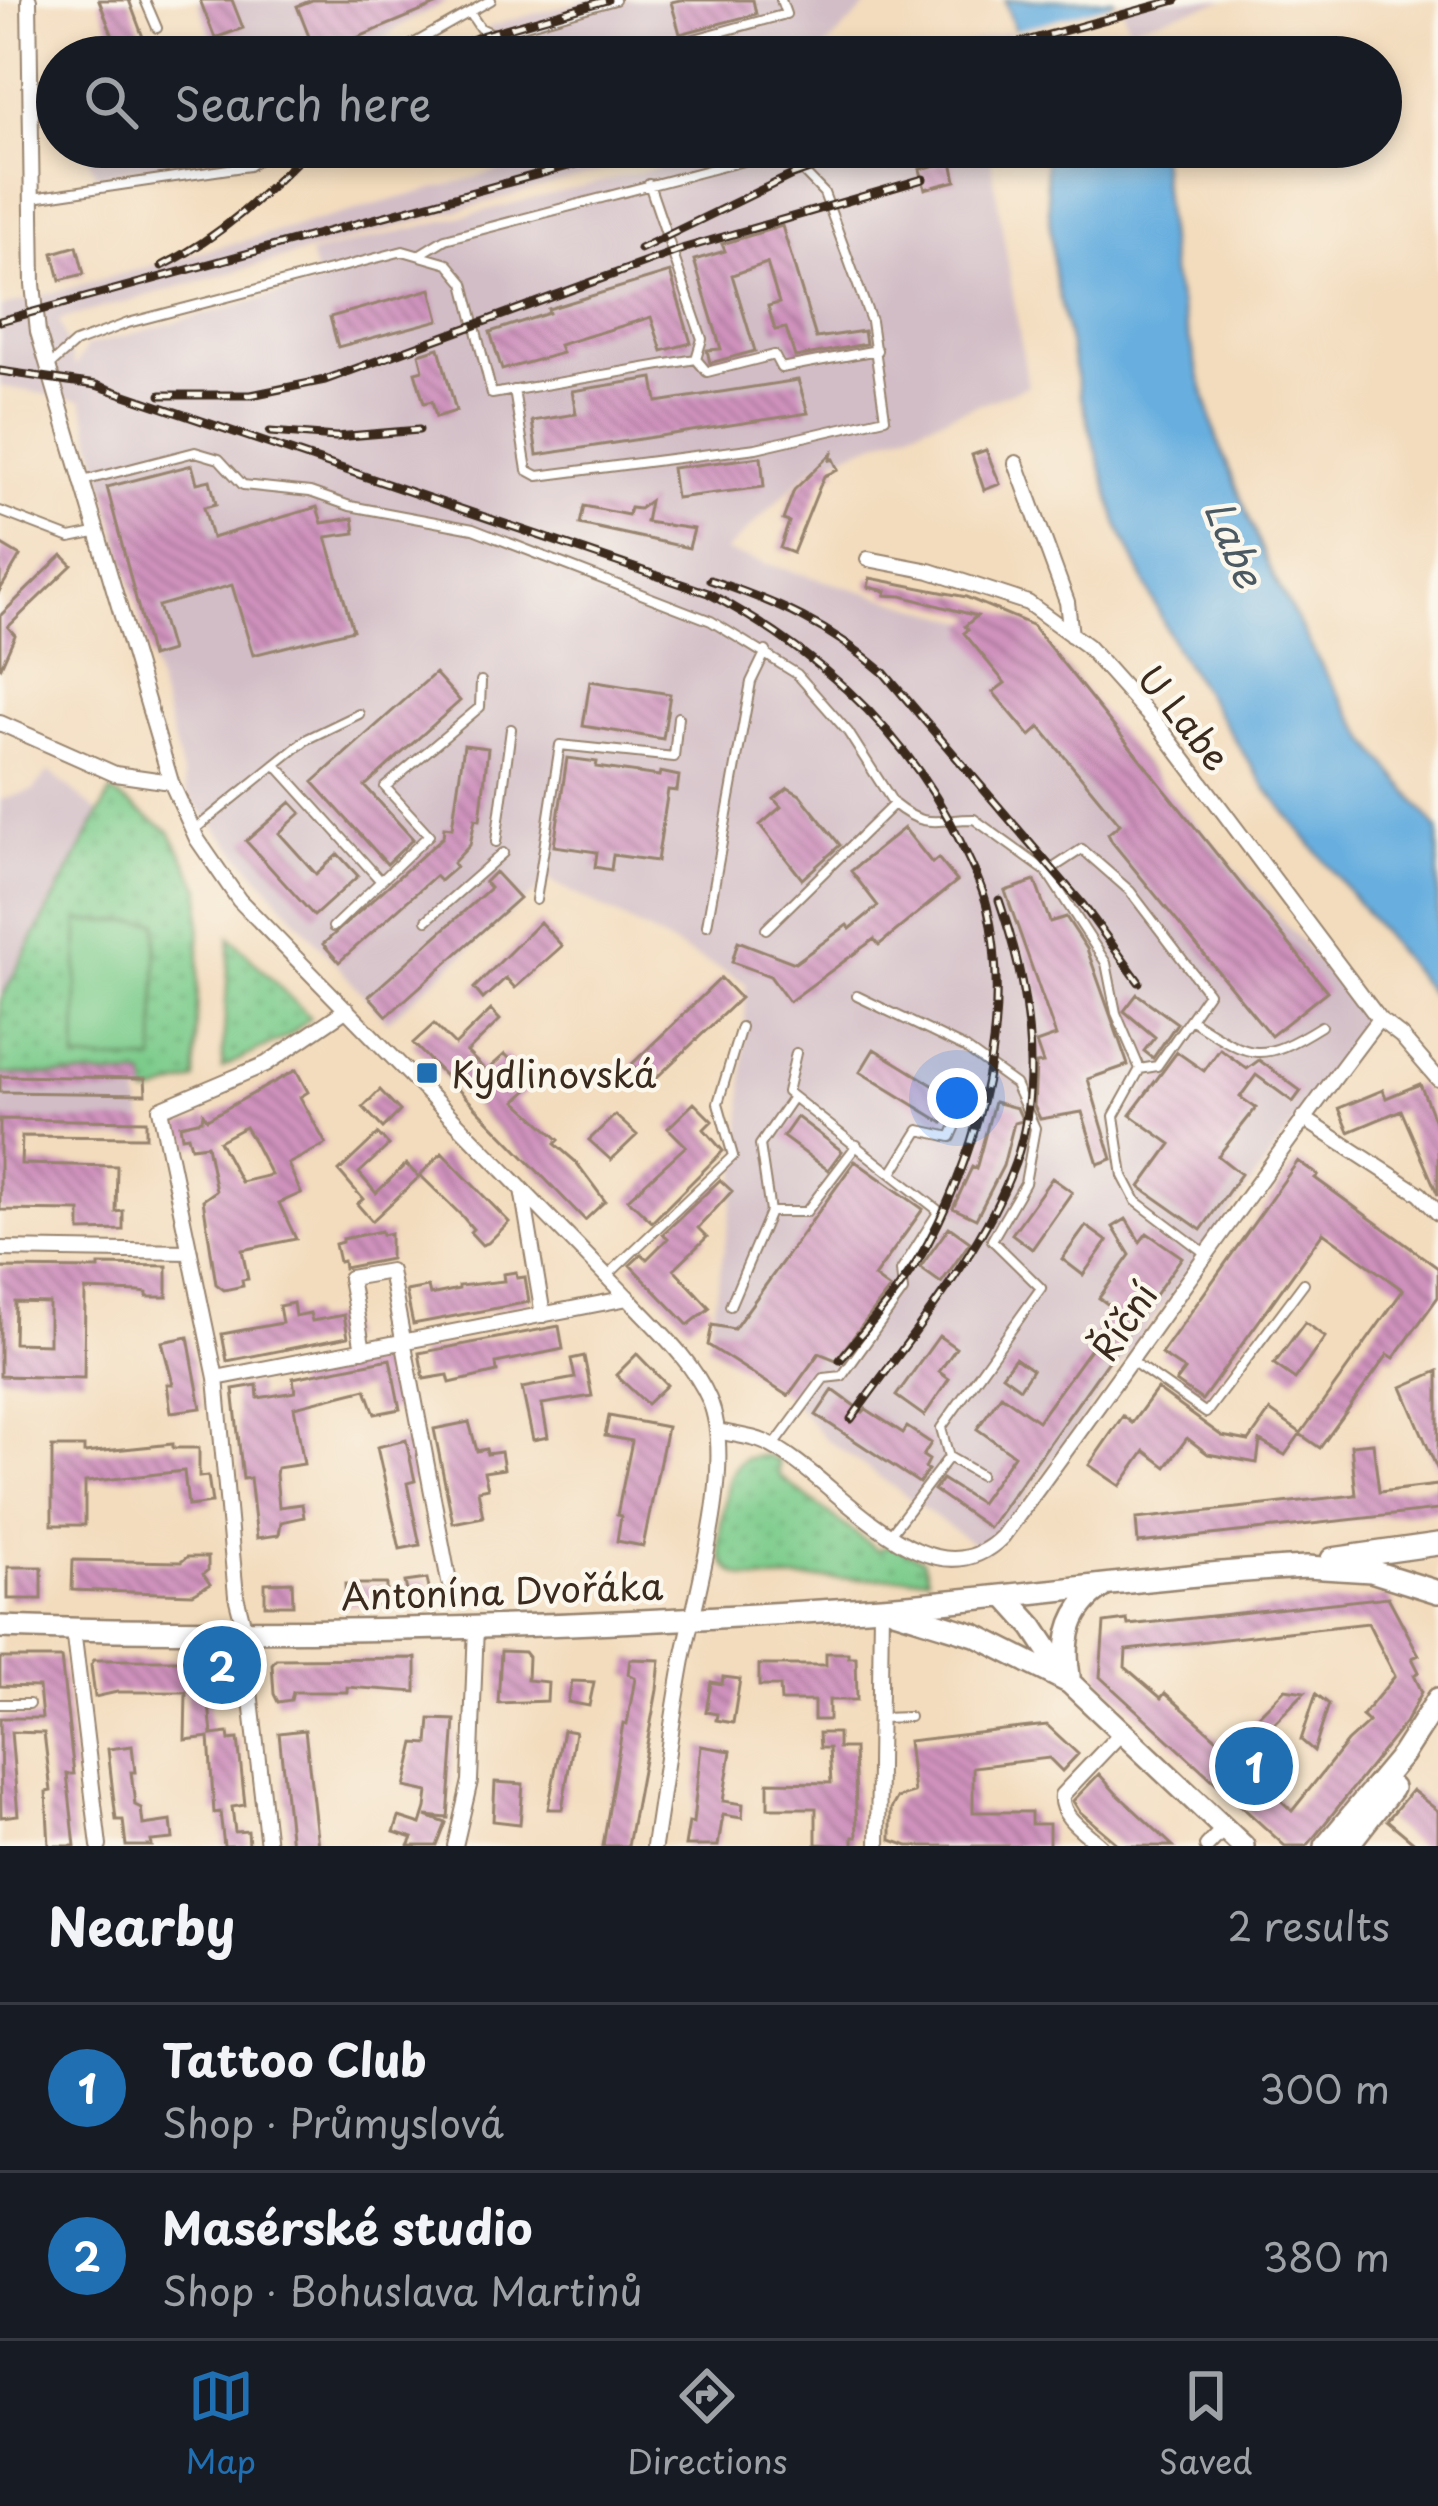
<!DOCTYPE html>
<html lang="en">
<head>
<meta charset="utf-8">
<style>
	:root { --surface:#171b24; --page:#20242c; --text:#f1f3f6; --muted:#9ea1a6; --line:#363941; --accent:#1f6fb2 }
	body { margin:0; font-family:"Playpen Sans",sans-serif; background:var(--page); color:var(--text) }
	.you { position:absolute; left:957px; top:1098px; width:42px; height:42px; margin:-30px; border:9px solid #fff; border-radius:50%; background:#1a73e8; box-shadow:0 0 0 18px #1a73e833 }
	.badge { display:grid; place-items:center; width:78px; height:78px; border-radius:50%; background:var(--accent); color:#fff; font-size:39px; font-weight:700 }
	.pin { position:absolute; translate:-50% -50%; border:6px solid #fff; box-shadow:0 3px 12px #0006 }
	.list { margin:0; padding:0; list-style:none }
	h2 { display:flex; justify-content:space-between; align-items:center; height:156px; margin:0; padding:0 48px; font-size:51px }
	h2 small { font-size:39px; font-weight:400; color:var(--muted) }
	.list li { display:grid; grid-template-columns:78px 1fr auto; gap:36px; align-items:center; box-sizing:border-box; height:168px; padding:0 48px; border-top:3px solid var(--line) }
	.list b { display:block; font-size:45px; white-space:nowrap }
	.list p { margin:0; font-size:39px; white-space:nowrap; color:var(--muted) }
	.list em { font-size:39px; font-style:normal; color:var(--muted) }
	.icon { flex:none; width:66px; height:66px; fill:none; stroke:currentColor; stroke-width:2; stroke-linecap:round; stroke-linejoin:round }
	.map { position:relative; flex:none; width:1438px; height:1846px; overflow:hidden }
	.search { position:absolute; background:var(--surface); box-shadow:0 6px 18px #0003; left:36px; right:36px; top:36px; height:132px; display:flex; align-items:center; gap:30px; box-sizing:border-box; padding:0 42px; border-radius:66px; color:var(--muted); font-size:45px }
	.sheet { height:492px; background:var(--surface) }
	nav { display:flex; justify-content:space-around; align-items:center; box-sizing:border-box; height:168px; border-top:3px solid var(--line); background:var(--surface); font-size:33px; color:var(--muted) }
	nav a { display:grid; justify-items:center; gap:6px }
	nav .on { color:var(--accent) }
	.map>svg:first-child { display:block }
	.industrial { fill:#d2bdc6 }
	.grass { fill:url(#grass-dots); stroke:#5c7b55; stroke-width:3 }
	.garden { fill:#7dcc8c; stroke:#5c7b55; stroke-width:3 }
	.water { fill:#68afdf; stroke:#526c7e; stroke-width:3 }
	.pier { fill:#f3dcbd }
	.building { fill:url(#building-back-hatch); fill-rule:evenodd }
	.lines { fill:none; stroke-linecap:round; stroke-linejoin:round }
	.lane-casing { stroke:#97836e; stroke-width:12 }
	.street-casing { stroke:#97836e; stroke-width:18 }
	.primary-casing { stroke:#97836e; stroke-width:26 }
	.lane { stroke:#fff; stroke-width:8 }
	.street { stroke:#fff; stroke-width:14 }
	.primary { stroke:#fff; stroke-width:21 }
	.rail-casing { stroke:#3b2a1e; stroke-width:9 }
	.rail { stroke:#fbf7ec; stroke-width:4.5; stroke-dasharray:14; stroke-linecap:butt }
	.poi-dot { fill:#1f6fb2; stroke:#fbf7ec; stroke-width:4.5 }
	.labels { text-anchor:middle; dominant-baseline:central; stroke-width:9; stroke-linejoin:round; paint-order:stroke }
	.street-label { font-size:36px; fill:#3b2a1e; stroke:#fbf7ec }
	.poi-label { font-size:36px; fill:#3b2a1e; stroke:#fbf7ec; text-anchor:start }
	.water-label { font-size:39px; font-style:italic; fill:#4b5962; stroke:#fbf7ec }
</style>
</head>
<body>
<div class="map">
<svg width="1438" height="1846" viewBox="0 0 1438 1846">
	<defs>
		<pattern id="grass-dots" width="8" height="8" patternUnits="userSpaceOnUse" patternTransform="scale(3)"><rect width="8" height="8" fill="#7dcc8c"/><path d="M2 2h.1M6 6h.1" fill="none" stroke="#6daf78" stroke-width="1.8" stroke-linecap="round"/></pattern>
		<pattern id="building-back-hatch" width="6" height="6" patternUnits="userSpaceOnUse" patternTransform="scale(3)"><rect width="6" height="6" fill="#cf92bd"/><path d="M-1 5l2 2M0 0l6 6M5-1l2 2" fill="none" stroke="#a97799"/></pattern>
	</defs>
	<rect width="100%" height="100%" fill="#fbf7ec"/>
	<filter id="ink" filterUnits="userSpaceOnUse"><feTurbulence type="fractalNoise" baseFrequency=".00833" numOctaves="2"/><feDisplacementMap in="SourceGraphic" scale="24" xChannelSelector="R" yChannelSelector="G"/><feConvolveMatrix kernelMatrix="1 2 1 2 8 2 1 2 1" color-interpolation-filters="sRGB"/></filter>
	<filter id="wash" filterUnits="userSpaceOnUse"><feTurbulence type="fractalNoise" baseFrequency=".004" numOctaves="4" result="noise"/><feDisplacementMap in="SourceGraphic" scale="48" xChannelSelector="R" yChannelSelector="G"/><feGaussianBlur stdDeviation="2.7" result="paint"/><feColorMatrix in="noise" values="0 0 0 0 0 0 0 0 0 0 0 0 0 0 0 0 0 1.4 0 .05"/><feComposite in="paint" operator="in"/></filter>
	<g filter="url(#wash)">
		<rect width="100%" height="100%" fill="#f3dcbd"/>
		<!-- industrial -->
		<path class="industrial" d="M197,0H450L400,26L358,57H165L212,38Z
			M586,0H873L816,57H529L492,41L488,27Z
			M1125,0H1227L1020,57H917Z
			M84,147H252L96,176Z
			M587,147H689L59,320L75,367L87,346L318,284L310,254L741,147H989L1028,386L815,465L725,552L1036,641L1369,1019L986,1553L826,1439L788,1396L707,1345L741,1154L746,983L549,880L387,1022L188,796L82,401L0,386V307Z
			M49,771L100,814L0,1001V800L34,790Z
			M0,1074L146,1077V1095H138L147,1139L0,1137Z"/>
		<!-- grass -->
		<path class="grass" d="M111,792L170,832L201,889L195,1080L150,1095H146L145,1077L0,1074V1001Z
			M230,937L310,1018L290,1035L222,1068Z
			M766,1455L778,1461L779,1476L877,1550L891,1545L923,1560L928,1577L758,1580C709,1575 718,1539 725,1503C728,1485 729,1471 744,1459Z"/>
		<!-- garden -->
		<path class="garden" d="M78,921L157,922L155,1061L76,1060Z"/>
		<!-- water -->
		<path class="water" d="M1005,0H1114L1132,57H1024Z
			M1044,147H1159L1171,273L1217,439L1269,568L1324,671L1369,742L1438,830V1003L1264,785L1175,647L1118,525L1080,394L1054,272Z"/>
		<!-- pier -->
		<path class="pier" d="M1120,1L1129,27L1017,57L1010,32Z"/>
		<g id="blocks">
			<!-- building -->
			<path class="building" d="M99,0H129L144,40L118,50Z
				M200,0H232L243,28L215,38Z
				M312,0H443V2L354,39L360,54L317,57L297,6Z
				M680,0H753L756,14L680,34L671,2Z
				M952,161L956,181L925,189L920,169Z
				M782,226L816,338L864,331L866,344L795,357L786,328L775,330L768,306L779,303L767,263L732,275L755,351L710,363L707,350L721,349L694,260L725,251L722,244Z
				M77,246L84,274L60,280L53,253Z
				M670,272L691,343L662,351L651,317L559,345L562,353L502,370L490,332L549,313L548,309Z
				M431,289L439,320L338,347L330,317Z
				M439,348L456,411L436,417L432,401L424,403L415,372L423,370L419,354Z
				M653,378L657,402L798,380L808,413L537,455L532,421L576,414L572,391Z
				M986,450L1000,484L984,490L972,455Z
				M832,453L830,460L833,459L838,470L824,476L793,553L780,548L789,522L783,520L794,490Z
				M761,457L764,487L676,498L672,468Z
				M192,465L197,483L210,480L216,504L204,507L212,538L317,507L322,523L353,518L355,533L326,537L353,630L253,655L232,585L158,606L171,651L151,657L107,487Z
				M650,501L646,522L694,529L689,548L580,524L584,506L628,515L630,508L639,509Z
				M0,544L20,556L0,590Z
				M62,555L72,565L8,627L15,635L0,669V616Z
				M870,578L966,597L1032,625L1327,991L1271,1036L1112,842L1108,834L1120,824L1040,727L1030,736L993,692L1005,683L964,633L968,630L965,626L977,616L902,596L885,595L886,591L868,587Z
				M435,673L460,701L365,786L413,839L387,864L313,782Z
				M590,681L670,694L663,739L583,726Z
				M464,745L488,748L480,820L475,819L470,845L453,863L456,867L440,881L435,876L339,962L323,944L443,837L444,827L452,828Z
				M567,758L597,762L596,767L659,776L660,772L679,776L677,791L668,790L657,861L613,855L611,870L595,867L597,852L554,846Z
				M788,788L800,795L840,845L802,879L760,825L781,807L774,799Z
				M291,802L301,813L279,833L316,874L338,854L358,876L314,916L246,841Z
				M904,828L932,863L938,858L957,881L879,945L874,939L789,1002L770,976L732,962L738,941L795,963L847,925L850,929L878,906L851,871Z
				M495,872L519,898L387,1016L369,996L490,888L485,882Z
				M1035,881L1050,922L1066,917L1087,949L1128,1065L1088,1079L1112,1159L1098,1164L1082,1112L1040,1119L1034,1106L1036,1064L1043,1063L1036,1043L1056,1036L1005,891Z
				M540,922L562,946L515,988L506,978L483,999L474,988Z
				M721,978L740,998L651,1083L632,1064Z
				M1137,994L1177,1023L1153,1058L1144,1051L1155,1037L1124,1011Z
				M491,1010L500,1020L467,1052L486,1071L505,1054L516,1065L511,1070L530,1088L516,1101L559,1140L555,1144L576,1162L605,1201L585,1220L413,1043L434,1024L455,1045Z
				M874,1049L957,1100L943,1123L860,1072Z
				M1220,1049L1247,1069L1259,1060L1301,1091L1293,1102L1256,1075L1240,1097L1256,1108L1218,1156L1241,1174L1201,1230L1140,1187L1171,1144L1130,1115L1177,1052L1204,1071Z
				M296,1070L308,1092L300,1097L326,1144L288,1164L301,1193L279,1203L296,1239L242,1250L248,1279L242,1280L243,1286L224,1290L216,1284L203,1200L216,1191L207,1145L191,1147L188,1136L182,1137L180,1125L202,1120L203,1113L207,1119ZM245,1127L254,1142L271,1175L241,1182L219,1141Z
				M0,1076L145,1078L146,1094L0,1092Z
				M1420,1084L1438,1130V1195L1401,1110L1349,1132L1339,1108L1383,1090L1386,1098Z
				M380,1090L400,1111L383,1128L363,1107Z
				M994,1102L1017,1108L1023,1121L1014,1123L1003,1166L976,1219L953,1208L972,1167L976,1169Z
				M694,1103L712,1121L704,1129L723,1151L652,1222L628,1199L686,1146L668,1128Z
				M615,1115L637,1135L611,1160L589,1140Z
				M797,1117L842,1151L828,1170L783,1137Z
				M0,1119L146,1121V1137L22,1136L21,1164L117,1166L116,1212L123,1211V1230L80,1231V1211L0,1210Z
				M378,1134L389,1145L359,1173L376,1193L406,1164L419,1177L372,1221L357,1204L363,1199L339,1171Z
				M442,1153L509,1222L488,1243L482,1245L470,1232L473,1229L462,1216L420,1175Z
				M855,1161L923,1209L874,1277L890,1289L836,1360L819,1353L788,1396L708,1345L712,1325L734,1329Z
				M1298,1161L1318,1175L1315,1178L1438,1268V1297L1394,1358L1388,1354L1320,1448L1300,1434L1285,1455L1260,1441L1257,1463L1208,1454L1187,1438L1166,1467L1145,1451L1120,1486L1089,1465L1123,1416L1132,1423L1157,1389L1222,1436L1249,1441L1270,1411L1301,1433L1403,1290L1323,1232L1202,1400L1176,1382L1185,1370L1161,1354Z
				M1052,1178L1072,1192L1032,1249L1012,1234Z
				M720,1180L732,1191L698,1228L707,1237L674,1269L710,1308L688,1325L630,1265L642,1254L647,1259L668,1238L663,1234Z
				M1126,1219L1140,1242L1147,1233L1182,1257L989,1528L934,1490L942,1479L980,1503L1014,1455L977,1429L1001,1395L1038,1421L1095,1342L1091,1339L1113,1308L1099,1298L1130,1255L1113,1227Z
				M1086,1226L1107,1241L1083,1275L1062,1259Z
				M949,1227L970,1242L941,1283L920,1268Z
				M381,1231L382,1235L390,1233V1259L344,1268L343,1261L339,1262L335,1244L342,1242V1239Z
				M99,1265L167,1266V1297H147V1293L140,1292L85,1290L84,1378L0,1376V1268L99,1269ZM15,1302L49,1303V1344L14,1343Z
				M516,1272L517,1278L525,1277L529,1302L413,1324L406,1291L428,1287L430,1295L459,1289V1286L504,1281L503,1274Z
				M293,1303L295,1316L310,1313L312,1321L344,1315L348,1337L227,1361L222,1334L282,1323L279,1306Z
				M1305,1322L1325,1337L1295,1379L1274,1364Z
				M559,1326L563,1349L496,1363L497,1372L450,1383L448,1375L424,1379L419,1353Z
				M939,1336L956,1348L939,1372L949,1379L924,1416L896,1396Z
				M188,1337L201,1408L171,1412L167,1384H173L162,1342Z
				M637,1354L667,1385L647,1404L616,1375Z
				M584,1356L592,1396L542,1404L548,1437L533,1440L522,1388L575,1378L571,1359Z
				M1015,1358L1032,1370L1020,1388L1002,1375Z
				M390,1359L400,1409L375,1414L366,1389L294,1407L304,1464L277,1468L276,1475L279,1507L302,1504L304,1517L281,1522L279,1535L257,1538L250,1478L243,1479L233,1389L257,1385L258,1398L295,1392L293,1378Z
				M1438,1371V1471L1402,1387Z
				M833,1390L863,1412L866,1409L903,1433L907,1427L931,1443L923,1456L929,1460L925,1468L928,1470L919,1483L816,1415Z
				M609,1416L667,1427L643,1546L617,1541L621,1516L617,1515L632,1441L605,1436Z
				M469,1422L477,1451L486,1449L487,1454L501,1452L504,1469L484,1472L488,1488L478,1490L483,1517L453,1523L434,1429Z
				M406,1440L415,1481L407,1483L420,1545L400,1549L377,1447Z
				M1373,1443L1379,1492L1438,1485V1510L1138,1543L1136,1519L1356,1495L1351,1445Z
				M173,1444V1448H199V1477L208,1476L212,1503L188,1506L184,1471L85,1482V1525H52V1447H84V1453Z
				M187,1557H208V1570L203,1574L210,1584L193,1594L72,1590L73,1560L181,1562Z
				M8,1567H42V1599H8Z
				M427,1579L432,1603L410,1605L405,1582Z
				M292,1582L293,1605H265V1583Z
				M345,1584H387V1605H346Z
				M1388,1597L1419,1655L1412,1658L1419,1672L1414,1675L1422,1692L1405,1723L1307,1846H1285L1100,1677L1104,1623L1127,1620L1128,1625ZM1368,1623L1395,1676L1362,1716L1369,1722L1347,1742L1292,1811L1260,1780L1268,1772L1247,1752L1240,1759L1165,1693L1161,1698L1125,1667L1126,1650Z
				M501,1651L524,1652L528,1657L527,1680L548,1682L547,1701L498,1703Z
				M826,1653H848V1657H856L857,1700H829V1720H814V1701H781L780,1686H759V1665H826Z
				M0,1658H61L74,1774H67L75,1846H49L46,1792L51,1791L44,1733L11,1732L18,1815L1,1817L0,1718H42L39,1687L0,1686Z
				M416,1658V1692L347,1687V1692H293L291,1700L278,1702L274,1694L272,1664L276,1659Z
				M630,1659L660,1660L657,1690L628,1846H603L623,1723L627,1724L635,1678L628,1674Z
				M94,1660H229L233,1691L208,1693L212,1735L228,1733L229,1740L238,1739L245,1805L232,1807L235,1832L248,1831L249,1846H224L220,1812L214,1813L209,1737L185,1740L186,1692H117L95,1697L91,1665Z
				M723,1677L740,1679L733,1723L716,1720L717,1714L706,1712L711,1682L722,1684Z
				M572,1681L594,1682L589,1706L568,1702Z
				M1285,1689L1305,1692L1264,1733L1252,1722Z
				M1316,1694L1329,1704L1314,1751L1301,1740Z
				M430,1719L455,1720L448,1818L426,1816L446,1823L437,1846H409L413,1838L394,1832L399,1817L421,1824L426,1808L428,1792L405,1787L415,1743L428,1744Z
				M1047,1725L1078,1754L1062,1771L1049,1758L973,1767V1812H1031V1824H1049V1846H908L891,1840V1809L897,1798L914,1793L908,1741Z
				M305,1730L318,1846H291L279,1733Z
				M563,1730L575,1732L562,1809H548Z
				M819,1733H838V1748H854L857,1837H853V1846L816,1844V1808H768V1782L831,1783L829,1748H820Z
				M132,1746L135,1772H131L135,1805L141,1808L143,1825L171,1821L173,1839L151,1841L152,1846H126L123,1820H116L108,1749Z
				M701,1746L731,1751L723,1801L743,1804L742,1818L723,1815L718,1846H685L689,1822L693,1823Z
				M1099,1774L1115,1792L1173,1846H1120L1080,1812L1073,1801Z
				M495,1782L523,1784L520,1824L493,1821Z
				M1412,1790L1438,1811V1846H1418L1387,1820Z"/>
		</g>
	</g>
	<g filter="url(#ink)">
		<use href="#blocks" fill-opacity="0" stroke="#97836e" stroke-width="3"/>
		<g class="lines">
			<!-- lane casing -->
			<g class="lane-casing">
				<path id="lane" d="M145,0L157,28
					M470,13L480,28L493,34L615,0
					M680,43L786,14L781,0
					M390,57L491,0
					M649,184L702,339L696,359
					M33,198L249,166L277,147
					M422,253L445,239L777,152L786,154L824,193L871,321L885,418L756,448L538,476L527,470L514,390
					M696,359L707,372L774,355L781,368L877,350
					M48,367L75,343L128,323L403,251L448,264L464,283L492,394L696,359
					M79,482L195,452L219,459L243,485L310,492L350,506L473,529L711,621L797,674L848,732L894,804
					M0,511L70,538L94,533
					M276,765L380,880
					M194,830L307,739L359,714
					M496,842L511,729
					M1047,872L1082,849L1130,891L1208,993L1157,1066L1140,1069
					M536,900L560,745L674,757L678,717
					M427,920L503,853
					M707,925L751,682L766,651
					M333,927L429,835L385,787L480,707L481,681
					M766,929L894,804C926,830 937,819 974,819L1047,872L1106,963L1116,1013L1140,1069L1114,1116L1123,1176L1136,1201L1205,1253
					M857,996L965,1048L1015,1084L1035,1128L1025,1183L992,1240L1041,1288L941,1428L949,1457L980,1475
					M1190,1019C1250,1057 1257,1066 1321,1026
					M892,1173L919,1130L951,1137L958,1121
					M770,1212H806L857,1145
					M607,1276L733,1156L718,1103L741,1027
					M730,1306L770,1212L760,1145L793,1097
					M1133,1362L1206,1413L1304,1283
					M773,1447L824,1378L842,1376L903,1291L901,1271L939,1211L787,1092L796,1053
					M891,1533L949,1457
					M0,1704H29
					M881,1718L909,1717"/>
			</g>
			<!-- street casing -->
			<g class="street-casing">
				<path id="street" d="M29,0L33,284L38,332L171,782L197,839L239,900L628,1298C656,1328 692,1360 709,1399C736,1461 698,1587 684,1654C672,1717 664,1782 654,1846
					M1016,463L1067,602L1071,635
					M868,559L930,571L1028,603L1087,646L1161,729L1379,1019L1401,1036L1438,1079
					M0,723L115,774L171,782
					M1303,1118L1420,1194L1438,1213
					M522,1189L543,1315
					M0,1249L190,1252
					M363,1350L350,1278L390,1271L449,1582
					M216,1378L628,1298
					M718,1431C733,1435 750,1436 764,1442C830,1469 926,1613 1002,1537C1130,1366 1249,1189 1379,1019
					M73,1629L99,1846
					M268,1846L250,1691L252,1659L236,1596L216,1378L160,1109L266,1064L347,1009
					M455,1846L470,1781L476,1626
					M878,1846L881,1607
					M1101,1846C1086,1832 1059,1817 1062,1795L1122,1732
					M1207,1846L1224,1828"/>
			</g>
			<!-- primary casing -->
			<g class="primary-casing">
				<path id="primary" d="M1332,1559L1438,1544
					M1006,1597L1033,1627L1070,1683L1243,1846
					M894,1610L975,1635L1070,1683
					M0,1627C293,1637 589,1627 881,1607C1023,1597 1165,1574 1307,1567L1371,1571L1438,1592
					M1069,1676C1063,1639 1070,1608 1103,1587
					M1326,1846L1402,1755L1438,1699
					M1347,1846L1392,1788"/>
			</g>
			<!-- lane -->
			<use href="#lane" class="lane"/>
			<!-- street -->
			<use href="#street" class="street"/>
			<!-- primary -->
			<use href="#primary" class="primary"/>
			<!-- rail casing -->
			<g class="rail-casing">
				<path id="rail" d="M432,57L484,35L607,0
					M968,57L1176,0
					M640,249L792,175L874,147
					M162,266C221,237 266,193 311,147
					M0,321L638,147
					M0,371L96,385L708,593C818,651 909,733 963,847C972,866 982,885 987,906C1013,1018 981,1143 928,1243C905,1286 870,1323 840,1360
					M161,395H251L325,380L685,248L923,179
					M270,432L336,437L419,430
					M710,580C779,603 829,625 884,673L1083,905L1139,982
					M851,1419C907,1340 982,1254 1015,1163C1044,1080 1027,980 999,900"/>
			</g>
			<!-- rail -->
			<use href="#rail" class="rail"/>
		</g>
	</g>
	<!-- markers -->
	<rect class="poi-dot" x="415" y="1061" width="24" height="24" rx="6"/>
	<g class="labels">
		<!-- street labels -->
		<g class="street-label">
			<text transform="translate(1185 717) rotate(51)">U Labe</text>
			<text transform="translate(1123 1321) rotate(-56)">Říční</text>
			<text transform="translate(502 1590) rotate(-2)">Antonína Dvořáka</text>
		</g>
		<!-- poi labels -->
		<g class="poi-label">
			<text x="451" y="1073">Kydlinovská</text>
		</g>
		<!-- water labels -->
		<g class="water-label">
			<text transform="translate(1236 543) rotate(67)">Labe</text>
		</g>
	</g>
</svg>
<div class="you"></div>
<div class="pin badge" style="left:1254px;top:1766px">1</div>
<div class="pin badge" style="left:222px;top:1665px">2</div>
<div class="search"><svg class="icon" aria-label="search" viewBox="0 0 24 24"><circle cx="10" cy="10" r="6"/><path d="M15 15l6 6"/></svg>Search here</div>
</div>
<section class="sheet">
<h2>Nearby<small>2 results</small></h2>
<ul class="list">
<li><span class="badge">1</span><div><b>Tattoo Club</b><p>Shop · Průmyslová</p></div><em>300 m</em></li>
<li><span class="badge">2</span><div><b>Masérské studio</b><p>Shop · Bohuslava Martinů</p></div><em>380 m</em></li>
</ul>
</section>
<nav>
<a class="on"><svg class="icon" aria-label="map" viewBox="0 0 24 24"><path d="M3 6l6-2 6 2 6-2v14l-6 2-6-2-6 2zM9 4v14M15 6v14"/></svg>Map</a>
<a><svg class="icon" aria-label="directions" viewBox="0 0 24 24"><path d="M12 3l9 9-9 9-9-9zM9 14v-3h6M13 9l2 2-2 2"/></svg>Directions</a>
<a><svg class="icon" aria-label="saved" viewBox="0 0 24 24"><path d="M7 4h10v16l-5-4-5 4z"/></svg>Saved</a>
</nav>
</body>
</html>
